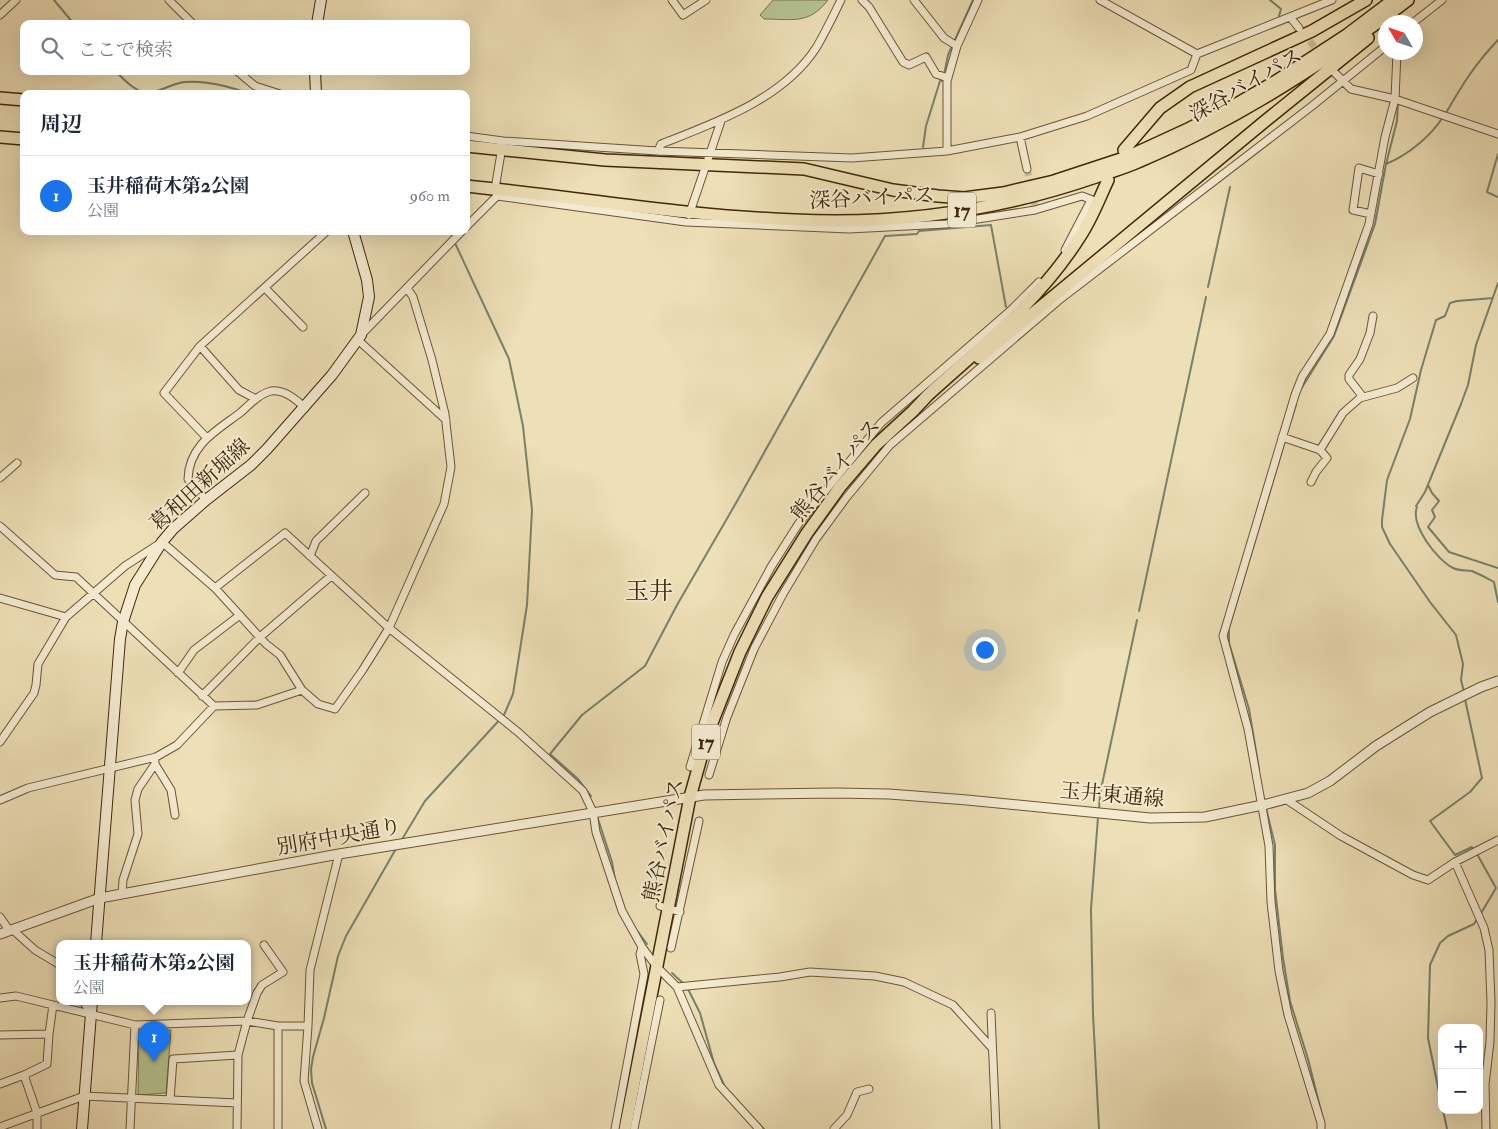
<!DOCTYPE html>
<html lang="ja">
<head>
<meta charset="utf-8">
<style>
	:root { --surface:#fff; --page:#f2f2f3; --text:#1f2937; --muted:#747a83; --line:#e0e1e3; --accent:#1a73e8 }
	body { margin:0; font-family:"IM FELL Double Pica","Noto Serif JP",serif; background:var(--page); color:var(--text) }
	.controls { position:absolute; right:15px; bottom:15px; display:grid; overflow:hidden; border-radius:10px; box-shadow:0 5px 20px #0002 }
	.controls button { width:45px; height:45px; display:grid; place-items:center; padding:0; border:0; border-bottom:1px solid var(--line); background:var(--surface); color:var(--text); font:25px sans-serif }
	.compass { position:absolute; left:1378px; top:15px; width:45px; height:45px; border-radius:50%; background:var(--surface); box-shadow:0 5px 20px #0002; rotate:309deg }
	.you { position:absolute; left:984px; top:649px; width:18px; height:18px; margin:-12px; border:4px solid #fff; border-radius:50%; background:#1a73e8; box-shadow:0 0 0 8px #1a73e833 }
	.badge { display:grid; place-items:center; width:32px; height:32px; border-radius:50%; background:var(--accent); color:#fff; font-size:16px; font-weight:700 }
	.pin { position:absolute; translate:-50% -41px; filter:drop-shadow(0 1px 2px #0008) }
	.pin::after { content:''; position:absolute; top:26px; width:18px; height:15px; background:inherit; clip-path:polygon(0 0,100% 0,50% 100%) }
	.popup { position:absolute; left:56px; top:940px; width:195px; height:65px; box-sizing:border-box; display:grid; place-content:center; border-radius:10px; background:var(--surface); filter:drop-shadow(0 1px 4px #0005); font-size:16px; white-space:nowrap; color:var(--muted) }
	.popup b { font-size:19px; color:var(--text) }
	.popup::after { content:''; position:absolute; left:50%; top:100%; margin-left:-10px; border:10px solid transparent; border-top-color:var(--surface) }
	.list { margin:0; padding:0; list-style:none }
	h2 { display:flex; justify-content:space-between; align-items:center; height:65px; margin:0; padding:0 20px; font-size:21px }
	h2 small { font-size:16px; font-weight:400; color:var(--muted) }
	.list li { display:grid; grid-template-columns:32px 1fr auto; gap:15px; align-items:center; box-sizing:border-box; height:80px; padding:0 20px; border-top:1px solid var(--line) }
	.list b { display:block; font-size:19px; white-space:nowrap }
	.list p { margin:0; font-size:16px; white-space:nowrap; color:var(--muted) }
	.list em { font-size:16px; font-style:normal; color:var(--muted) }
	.icon { flex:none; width:28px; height:28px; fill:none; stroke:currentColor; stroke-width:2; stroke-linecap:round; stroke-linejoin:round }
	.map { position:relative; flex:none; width:1498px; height:1129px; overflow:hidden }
	.search { position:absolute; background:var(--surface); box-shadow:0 5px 20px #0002; left:20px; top:20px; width:450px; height:55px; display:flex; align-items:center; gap:12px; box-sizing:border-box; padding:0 18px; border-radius:10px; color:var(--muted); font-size:19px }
	.panel { position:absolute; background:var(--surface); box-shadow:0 5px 20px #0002; left:20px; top:90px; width:450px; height:145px; border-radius:10px }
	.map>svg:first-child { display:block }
	.green { fill:#b5c291; stroke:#7a764c }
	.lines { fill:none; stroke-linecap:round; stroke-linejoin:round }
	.stream { stroke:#75826c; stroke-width:2 }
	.minor-tunnel { stroke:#cabb93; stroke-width:7; stroke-dasharray:7 3.5; stroke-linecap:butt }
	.minor-casing { stroke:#6a5634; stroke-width:9 }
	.tertiary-casing { stroke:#6a5634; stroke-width:11 }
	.secondary-casing { stroke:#3f2908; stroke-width:12 }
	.trunk-casing { stroke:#3f2908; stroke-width:14 }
	.minor { stroke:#f3ead0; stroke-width:7 }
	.tertiary { stroke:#f3ead0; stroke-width:9 }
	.secondary { stroke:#f3ead0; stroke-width:10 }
	.trunk { stroke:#eddfb6; stroke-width:11 }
	.labels { text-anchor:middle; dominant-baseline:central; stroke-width:4; stroke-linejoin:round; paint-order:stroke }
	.shield { fill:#f3ead0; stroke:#756344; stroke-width:1 }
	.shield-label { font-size:20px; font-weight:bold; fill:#3f2908 }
	.street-label { font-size:21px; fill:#3f2908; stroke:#f3ead0 }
	.quarter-label { font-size:24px; fill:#3f2908; stroke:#f3ead0 }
</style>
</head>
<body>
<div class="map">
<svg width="1498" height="1129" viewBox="0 0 1498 1129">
	<rect width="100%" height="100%" fill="#eddfb6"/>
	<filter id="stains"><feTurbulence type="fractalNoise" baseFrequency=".004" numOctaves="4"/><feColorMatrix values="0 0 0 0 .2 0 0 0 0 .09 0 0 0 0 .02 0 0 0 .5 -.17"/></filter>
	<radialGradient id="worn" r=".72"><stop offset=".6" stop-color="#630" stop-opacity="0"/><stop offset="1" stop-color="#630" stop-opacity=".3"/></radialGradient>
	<!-- green -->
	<path class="green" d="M773,0H828C809,25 792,19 764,19L760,15Z
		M171,1030L166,1093L138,1095L139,1031Z"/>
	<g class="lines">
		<!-- stream -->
		<path class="stream" d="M54,0L74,24
			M1270,0L1281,9L1279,16
			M954,42L973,0
			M115,71C123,78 133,90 144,92C159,94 171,83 185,82C206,80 231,87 251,94
			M944,75L948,55L952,46
			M1446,113C1462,85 1475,64 1498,40
			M923,147L926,126L940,81L944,80
			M1498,154L1487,192L1498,197
			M1386,164C1408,155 1431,136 1443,117
			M450,231L453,238
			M1498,283L1476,345L1468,385L1461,404L1425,492L1416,506L1417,507C1410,525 1437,560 1453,568C1459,571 1466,570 1472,571C1479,574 1487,578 1494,582L1498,602
			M1208,287L1230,187
			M1301,389L1334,336L1375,224L1386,164L1397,121L1398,102
			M1286,436L1296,405
			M1428,485L1432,493L1439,501L1432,510L1435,517L1428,527L1449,552L1498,568
			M1139,611L1206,297
			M1464,692L1461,680L1463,664L1456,635L1430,602L1390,544L1382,527V520L1387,480L1410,419L1421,370L1436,320L1445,316L1450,303L1457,301L1493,298
			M1465,699L1482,778L1470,792L1430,821L1455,855L1472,847L1474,850
			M1259,769L1249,709L1229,643V628L1285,441
			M591,796L578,779L550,754L582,715L645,666L677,605L736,503L885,236L917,234L919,231L991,225L1006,307
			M1266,808L1275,845V889L1283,958L1290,1001L1308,1059L1323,1119
			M1099,810L1100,794L1137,620
			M1098,817L1091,909L1093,1014L1099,1129
			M598,819L612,862L615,880
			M401,841L425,801L504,715L513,694L527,605L532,510L523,426L509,359L455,243
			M1477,854L1496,888L1480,915
			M638,932L647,944
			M672,973L684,984
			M687,987L700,1013L714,1063L724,1085
			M1442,1107L1428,1038L1430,965L1440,943L1448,936L1474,924L1477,919
			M1443,1110L1447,1129
			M757,1122L764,1129
			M326,1129L312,1083L311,1069L313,1057L324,1018L338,956L346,936L397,847"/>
		<!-- minor-tunnel -->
		<path class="minor-tunnel" d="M1303,33L1322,56
			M1027,169L1035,206"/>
		<!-- minor casing -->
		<g class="minor-casing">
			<path id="minor" d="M169,0L193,24
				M672,0L683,15L706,0
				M862,0L869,7L903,62L909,65L926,57L936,74L948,78
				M914,0L944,38L957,46
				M1100,0L1197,54
				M0,15L16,0
				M1290,17L1299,28
				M1414,22L1442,0
				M237,71L255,86L280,94
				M1334,72L1351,89L1395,99L1498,134
				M466,136L503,141L658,151L852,158L947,151L1020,137L1087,116L1191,70L1197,54L1332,0
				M1020,137L1027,169
				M658,151L661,144C715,123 783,99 816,48C825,33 833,16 841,0
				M947,151V81L957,46L978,0
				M496,193L495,189L502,147
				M497,196L686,222L849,229L946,224L1035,210L1082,196L1095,201
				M1371,214L1353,210L1359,168L1379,174
				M689,215L721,121
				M466,227L497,196
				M1065,250L1091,200
				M265,288L303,327
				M361,335L462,231
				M358,340L446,420
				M200,346L239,390L256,399
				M1363,397L1349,379V375L1360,359L1370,333L1373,316
				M206,437L164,393L200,346L327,231
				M1282,437L1320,450L1327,458L1316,472L1311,482
				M1320,450L1343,413L1360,398L1397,388L1413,378
				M0,478L17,463
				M206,500L188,479C189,445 216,431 240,413C249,405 259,394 271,391C284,389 297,400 305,408
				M0,526L55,575L76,577L214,706
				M310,556L316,541L365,493
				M215,588L285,533L389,628L518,732L583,791L593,812L596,832L622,911L642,947L657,967L677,987L719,1085L759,1129
				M0,598L66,617
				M178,673L194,650L240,615
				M202,696L260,637L331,576
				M0,742L34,693L36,685L38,664L66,617L125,566L162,542L215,588L266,644L280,655L302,690L318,704L335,709L362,671L389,628L444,504L451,467L445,414L432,360L413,297L407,288
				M155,762V764L171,790L175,815
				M690,767L722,662L734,635L771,567L799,523L881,423L1010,311L1039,282
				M709,775L727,717L754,649L783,594L816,539L846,498L890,445L1058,301L1312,106L1386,46
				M0,800L28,788L156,757L177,745L214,706L257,705L302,690
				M1287,800L1341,836L1413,875L1428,880L1455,862L1498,840
				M1455,862L1484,928L1489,950L1491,1002L1490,1042L1485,1084L1486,1129
				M122,894L123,880L138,834L135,800L138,789L155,764
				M660,906L680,912
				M0,917L9,930
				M13,930L35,950L60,965
				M671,948L699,821
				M677,987L780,977L810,972L875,976L904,982L953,1005L991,1047
				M0,998L16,996L135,1025L247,1021L278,1026H308
				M83,1001L91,1014
				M991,1013L996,1129
				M0,1035L49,1034
				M24,1075L37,1113V1129
				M0,1084L24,1075L47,1064L49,1034L53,1005
				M170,1100L173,1059L238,1055
				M0,1127L84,1096L237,1103
				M130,1129L135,1025
				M237,1129L238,1055L247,1021L257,993L262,985L283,972L264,945
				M278,1129V1026
				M318,1129L304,1081L308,1026L310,970L339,854
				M615,1129L644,974L640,954L642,947
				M634,1129L660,1000
				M834,1129L847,1115L857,1092L869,1089
				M1321,1129V1123L1288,1015L1279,971L1271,902L1269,846L1248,729L1223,636L1295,395L1302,377L1330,334L1369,224L1385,137L1395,99L1397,52"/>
		</g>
		<!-- tertiary casing -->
		<g class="tertiary-casing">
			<path id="tertiary" d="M0,934L100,898L339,854L704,795L835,793L889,794L967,800L1150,818L1205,817L1267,804L1308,793L1330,781L1376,746L1430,712L1481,687L1498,681"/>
		</g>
		<!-- secondary casing -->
		<g class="secondary-casing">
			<path id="secondary" d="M317,24L321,0
				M315,71L316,94
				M96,943L120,639L123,622L135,585L162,542L173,529L206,500L251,465L267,449L332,375L361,335L369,297L367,280L353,231
				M82,1129L92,1001"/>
		</g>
		<!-- trunk casing -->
		<g class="trunk-casing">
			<path id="trunk" d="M0,98L24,100
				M0,137L24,139
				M466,146L605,160L804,169L893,190L938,196L964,198L1003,193L1054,181L1127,157L1190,128L1233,106L1276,81L1348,34L1393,0
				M1124,150L1160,108L1190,87L1312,31L1366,0
				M466,186C576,197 685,216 795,220C897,225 1000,210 1096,177C1110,172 1125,168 1138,162C1236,121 1324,64 1408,0
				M979,358L1264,122L1368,38
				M625,1129L690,797L708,733L740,652L767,597L807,533L840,487L876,445L913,411L928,395C982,346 1040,300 1079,238C1091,221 1099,199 1108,180"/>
		</g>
		<!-- minor -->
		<use href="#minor" class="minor"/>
		<!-- tertiary -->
		<use href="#tertiary" class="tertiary"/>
		<!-- secondary -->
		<use href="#secondary" class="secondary"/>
		<!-- trunk -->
		<use href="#trunk" class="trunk"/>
	</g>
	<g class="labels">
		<!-- shield labels -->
		<g class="shield">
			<rect x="948" y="192.5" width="28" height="35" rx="4"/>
			<rect x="692" y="724.5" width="28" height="35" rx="4"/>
		</g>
		<g class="shield-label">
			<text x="962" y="210">17</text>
			<text x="706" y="742">17</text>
		</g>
		<!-- street labels -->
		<g class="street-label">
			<text transform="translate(1246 85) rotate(-30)">深谷バイパス</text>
			<text transform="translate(872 198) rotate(-3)">深谷バイパス</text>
			<text transform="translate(836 470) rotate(-50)">熊谷バイパス</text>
			<text transform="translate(200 485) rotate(-42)">葛和田新堀線</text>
			<text transform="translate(1112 795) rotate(5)">玉井東通線</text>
			<text transform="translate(339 837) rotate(-10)">別府中央通り</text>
			<text transform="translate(664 840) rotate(-78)">熊谷バイパス</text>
		</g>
		<!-- quarter labels -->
		<g class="quarter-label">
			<text x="649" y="591">玉井</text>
		</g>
	</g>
	<rect width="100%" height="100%" filter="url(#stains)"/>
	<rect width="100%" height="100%" fill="url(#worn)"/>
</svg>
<div class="controls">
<button>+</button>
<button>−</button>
</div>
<svg class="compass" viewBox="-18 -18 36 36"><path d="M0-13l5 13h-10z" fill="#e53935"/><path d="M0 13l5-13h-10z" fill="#747a83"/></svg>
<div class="you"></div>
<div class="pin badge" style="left:154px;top:1062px">1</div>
<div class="popup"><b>玉井稲荷木第2公園</b>公園</div>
<div class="search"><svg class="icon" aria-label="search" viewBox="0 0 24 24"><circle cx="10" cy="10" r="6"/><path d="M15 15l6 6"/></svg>ここで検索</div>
<section class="panel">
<h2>周辺<small></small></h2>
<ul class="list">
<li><span class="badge">1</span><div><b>玉井稲荷木第2公園</b><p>公園</p></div><em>960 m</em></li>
</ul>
</section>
</div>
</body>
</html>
